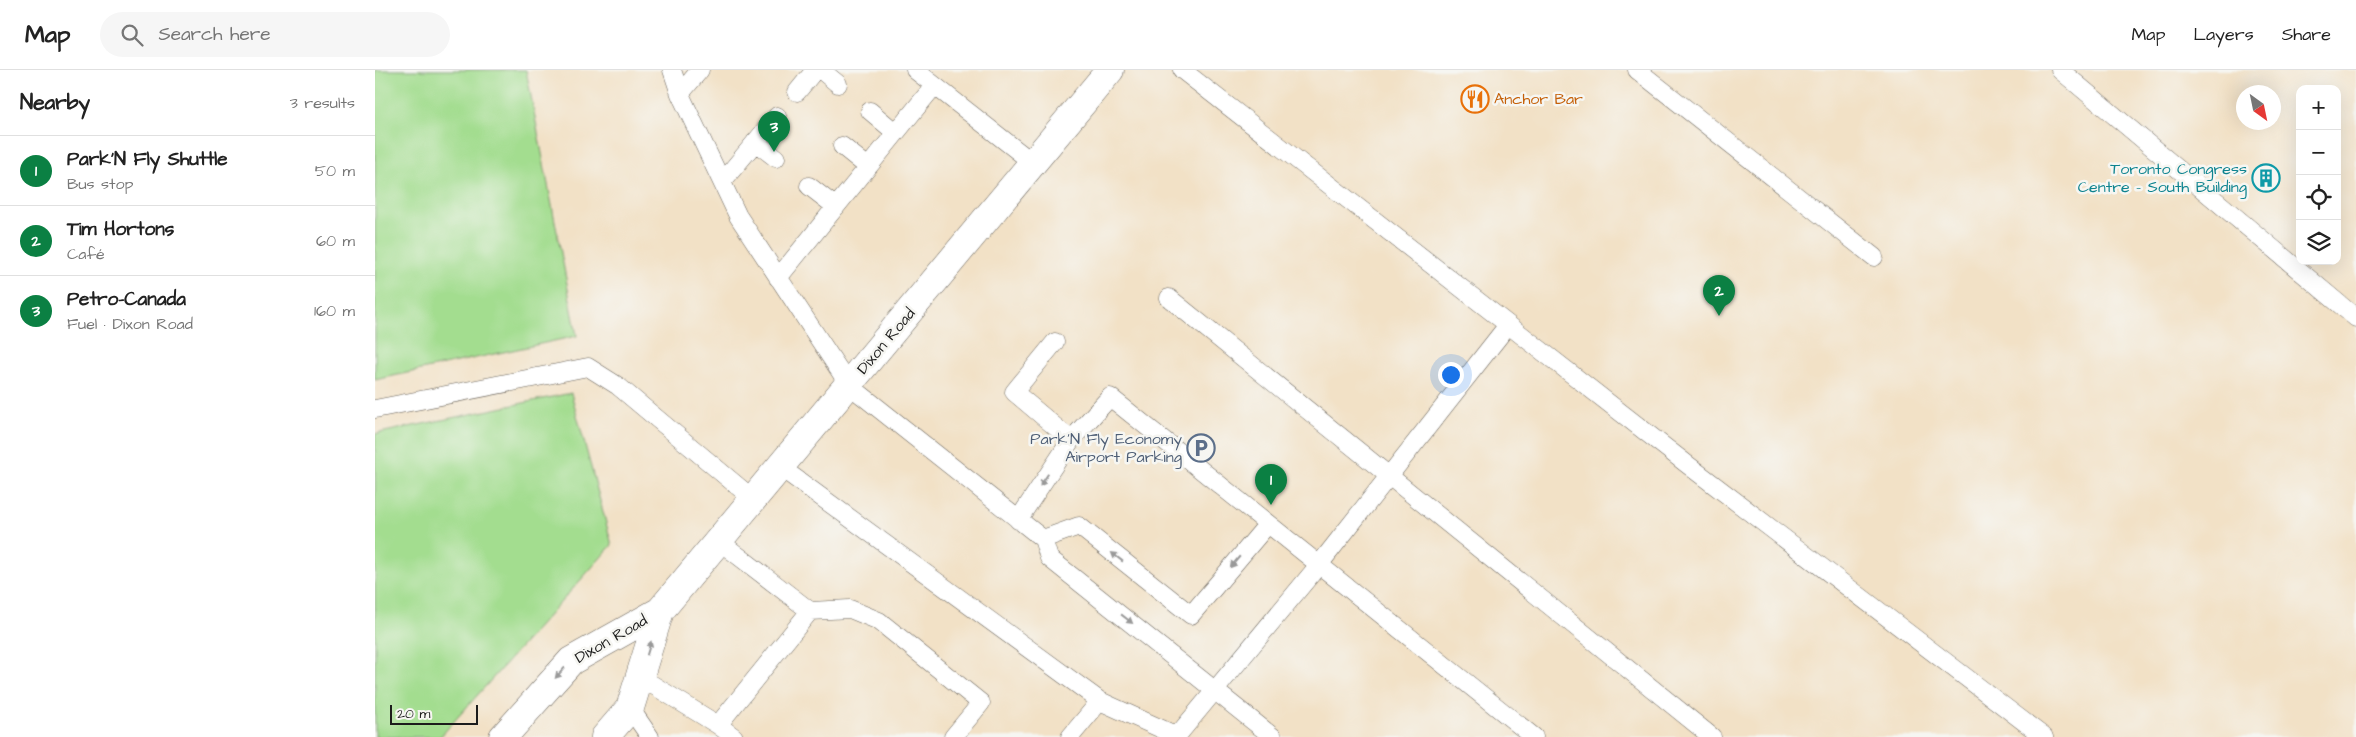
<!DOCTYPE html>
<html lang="en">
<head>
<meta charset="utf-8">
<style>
	:root { --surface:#fff; --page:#f6f6f6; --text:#222; --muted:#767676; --line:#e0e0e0; --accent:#0b8043 }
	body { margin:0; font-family:"Architects Daughter",sans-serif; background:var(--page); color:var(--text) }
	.controls { position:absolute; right:15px; top:15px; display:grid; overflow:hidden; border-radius:10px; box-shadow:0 5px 20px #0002 }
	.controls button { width:45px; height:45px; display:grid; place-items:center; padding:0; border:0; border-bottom:1px solid var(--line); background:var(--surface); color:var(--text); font:25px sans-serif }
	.compass { position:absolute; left:1861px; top:15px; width:45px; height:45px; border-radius:50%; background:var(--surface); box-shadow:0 5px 20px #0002; rotate:147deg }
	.scale { position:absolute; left:15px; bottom:12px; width:88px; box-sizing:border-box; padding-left:5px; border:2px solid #1c1c1c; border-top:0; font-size:14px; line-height:18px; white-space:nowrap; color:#1c1c1c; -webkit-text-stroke:4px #f6f6f2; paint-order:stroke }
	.you { position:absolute; left:1075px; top:304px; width:18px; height:18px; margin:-12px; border:4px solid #fff; border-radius:50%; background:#1a73e8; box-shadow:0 0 0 8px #1a73e833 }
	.badge { display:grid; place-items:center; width:32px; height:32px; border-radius:50%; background:var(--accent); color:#fff; font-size:16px; font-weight:700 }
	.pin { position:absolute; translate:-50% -41px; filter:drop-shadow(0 1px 2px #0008) }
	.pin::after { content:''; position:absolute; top:26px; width:18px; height:15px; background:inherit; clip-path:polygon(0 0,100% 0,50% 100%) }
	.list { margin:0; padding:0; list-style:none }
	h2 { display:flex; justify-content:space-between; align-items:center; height:65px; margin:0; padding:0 20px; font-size:21px }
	h2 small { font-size:16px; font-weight:400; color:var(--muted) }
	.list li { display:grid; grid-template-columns:32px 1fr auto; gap:15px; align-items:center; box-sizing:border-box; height:70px; padding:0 20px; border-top:1px solid var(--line) }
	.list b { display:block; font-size:19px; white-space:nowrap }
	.list p { margin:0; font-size:16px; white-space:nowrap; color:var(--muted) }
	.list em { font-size:16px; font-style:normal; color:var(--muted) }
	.icon { flex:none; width:28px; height:28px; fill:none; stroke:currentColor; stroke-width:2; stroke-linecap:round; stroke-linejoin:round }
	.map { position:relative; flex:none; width:1981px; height:667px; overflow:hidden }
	header { display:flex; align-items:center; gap:30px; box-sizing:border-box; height:70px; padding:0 25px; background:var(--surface); border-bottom:1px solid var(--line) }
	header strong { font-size:24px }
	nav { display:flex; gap:28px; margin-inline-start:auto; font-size:18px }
	.search { width:350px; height:45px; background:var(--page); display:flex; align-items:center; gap:12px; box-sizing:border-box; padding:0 18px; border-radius:28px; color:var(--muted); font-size:19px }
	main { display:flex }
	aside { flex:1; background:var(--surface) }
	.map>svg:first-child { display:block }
	.green { fill:#a3dd8f; stroke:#607c56 }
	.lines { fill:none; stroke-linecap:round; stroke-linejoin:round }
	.service-casing { stroke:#676158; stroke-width:19 }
	.secondary-casing { stroke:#676158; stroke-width:29 }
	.service { stroke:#fff; stroke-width:18 }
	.secondary { stroke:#fff; stroke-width:28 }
	.oneway { fill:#999 }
	.labels { text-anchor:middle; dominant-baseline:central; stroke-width:5; stroke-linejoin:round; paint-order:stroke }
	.food-label { font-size:16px; fill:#c56008; stroke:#f6f6f2; text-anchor:start }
	.culture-label { font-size:16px; fill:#0d838f; stroke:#f6f6f2; text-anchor:end }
	.street-label { font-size:16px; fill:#1c1c1c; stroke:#f6f6f2 }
	.service-label { font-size:16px; fill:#4e5e75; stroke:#f6f6f2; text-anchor:end }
</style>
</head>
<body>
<header>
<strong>Map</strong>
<div class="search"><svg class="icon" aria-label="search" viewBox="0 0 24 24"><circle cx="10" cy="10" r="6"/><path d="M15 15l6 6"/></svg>Search here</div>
<nav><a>Map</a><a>Layers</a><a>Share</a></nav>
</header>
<main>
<aside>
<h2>Nearby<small>3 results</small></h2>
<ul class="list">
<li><span class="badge">1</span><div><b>Park'N Fly Shuttle</b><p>Bus stop</p></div><em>50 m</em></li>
<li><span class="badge">2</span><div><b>Tim Hortons</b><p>Café</p></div><em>60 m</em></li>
<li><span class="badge">3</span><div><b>Petro-Canada</b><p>Fuel · Dixon Road</p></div><em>160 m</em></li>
</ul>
</aside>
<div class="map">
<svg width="1981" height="667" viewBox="0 0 1981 667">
	<rect width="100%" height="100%" fill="#f6f6f2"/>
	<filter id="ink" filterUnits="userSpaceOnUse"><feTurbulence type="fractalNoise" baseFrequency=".02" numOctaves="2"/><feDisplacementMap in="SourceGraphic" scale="10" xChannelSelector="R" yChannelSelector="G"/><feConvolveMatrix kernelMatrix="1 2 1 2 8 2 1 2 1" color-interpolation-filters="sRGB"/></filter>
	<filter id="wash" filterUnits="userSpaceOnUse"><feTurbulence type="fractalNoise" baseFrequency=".0096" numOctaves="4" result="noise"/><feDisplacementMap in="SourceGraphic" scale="20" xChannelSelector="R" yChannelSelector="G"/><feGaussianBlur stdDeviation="1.12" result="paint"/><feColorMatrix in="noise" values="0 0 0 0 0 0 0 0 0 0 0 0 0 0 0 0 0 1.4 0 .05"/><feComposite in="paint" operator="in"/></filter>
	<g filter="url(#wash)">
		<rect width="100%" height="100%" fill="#f2e1c6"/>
		<!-- green -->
		<path class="green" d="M0,0H151L202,266L0,310Z
			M196,323L237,475L65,667H0V364Z"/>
	</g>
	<g filter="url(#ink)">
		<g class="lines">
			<!-- service casing -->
			<g class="service-casing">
				<path id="service" d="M297,0L305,24
					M325,0L305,24L363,146L474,315L668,469L674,488L898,667
					M446,0L463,14
					M540,0L658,93
					M807,0L1313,395L1669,667
					M1262,0L1499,187
					M1685,0L1981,248
					M422,22L440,0
					M495,41L521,63
					M380,72L401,88
					M467,76L493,97
					M347,112L402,46
					M434,116L461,137
					M403,208L559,16
					M794,228L1337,667
					M680,272L639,322L696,370L735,327L1159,667
					M0,339L213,297L243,316L378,429
					M405,397L725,631L695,667
					M643,450L696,370
					M668,469L704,456L816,545L892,455
					M344,471L435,541L475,539L504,551L606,633L578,667
					M265,607L343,655
					M725,631L802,666L943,496L1133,255
					M255,638L275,667
					M359,667L343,655L435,541"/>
			</g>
			<!-- secondary casing -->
			<g class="secondary-casing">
				<path id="secondary" d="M128,667L196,591L285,541L735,0
					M230,667L255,638L285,541"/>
			</g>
			<!-- service -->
			<use href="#service" class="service"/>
			<!-- secondary -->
			<use href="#secondary" class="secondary"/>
		</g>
		<!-- one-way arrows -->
		<defs><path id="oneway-solid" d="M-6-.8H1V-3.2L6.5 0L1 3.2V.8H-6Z" transform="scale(1.25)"/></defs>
		<g class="oneway">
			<use href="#oneway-solid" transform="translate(669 410) rotate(124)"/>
			<use href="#oneway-solid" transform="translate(742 487) rotate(-142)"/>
			<use href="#oneway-solid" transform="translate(860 492) rotate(130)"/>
			<use href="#oneway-solid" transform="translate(752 549) rotate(38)"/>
			<use href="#oneway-solid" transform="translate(274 578) rotate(-73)"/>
			<use href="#oneway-solid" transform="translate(185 603) rotate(132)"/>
		</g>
	</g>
	<!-- icons -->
	<defs>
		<g id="restaurant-ring" transform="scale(1.4375)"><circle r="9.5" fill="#f6f6f2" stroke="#e8710a" stroke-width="1.5"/><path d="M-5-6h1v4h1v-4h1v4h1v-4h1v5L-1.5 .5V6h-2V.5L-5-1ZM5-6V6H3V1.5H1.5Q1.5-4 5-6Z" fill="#e8710a"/></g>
		<g id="building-ring" transform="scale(1.4375)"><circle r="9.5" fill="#f6f6f2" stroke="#0f9aa8" stroke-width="1.5"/><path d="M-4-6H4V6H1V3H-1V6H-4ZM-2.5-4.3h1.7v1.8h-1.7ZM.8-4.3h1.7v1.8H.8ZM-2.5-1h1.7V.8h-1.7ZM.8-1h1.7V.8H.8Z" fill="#0f9aa8"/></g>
		<g id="parking-ring" transform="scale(1.4375)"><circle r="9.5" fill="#f6f6f2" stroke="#5c6f8a" stroke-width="1.5"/><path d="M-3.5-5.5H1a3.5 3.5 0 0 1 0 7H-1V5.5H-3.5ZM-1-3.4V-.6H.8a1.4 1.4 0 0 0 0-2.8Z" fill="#5c6f8a"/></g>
	</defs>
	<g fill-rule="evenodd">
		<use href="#restaurant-ring" x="1100" y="29"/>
		<use href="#building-ring" x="1891" y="108"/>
		<use href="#parking-ring" x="826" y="378"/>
	</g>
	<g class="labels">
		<!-- food labels -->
		<g class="food-label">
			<text x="1119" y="29">Anchor Bar</text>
		</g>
		<!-- culture labels -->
		<g class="culture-label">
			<text x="1872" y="99">Toronto Congress<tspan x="1872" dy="18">Centre - South Building</tspan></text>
		</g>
		<!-- street labels -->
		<g class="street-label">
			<text transform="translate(511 271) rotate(-50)">Dixon Road</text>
			<text transform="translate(236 569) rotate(-30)">Dixon Road</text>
		</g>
		<!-- service labels -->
		<g class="service-label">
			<text x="807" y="369">Park'N Fly Economy<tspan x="807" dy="18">Airport Parking</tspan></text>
		</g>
	</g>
</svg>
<div class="controls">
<button>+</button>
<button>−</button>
<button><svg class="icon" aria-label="locate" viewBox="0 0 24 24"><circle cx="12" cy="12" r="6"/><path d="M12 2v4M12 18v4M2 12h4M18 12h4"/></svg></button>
<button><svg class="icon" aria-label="layers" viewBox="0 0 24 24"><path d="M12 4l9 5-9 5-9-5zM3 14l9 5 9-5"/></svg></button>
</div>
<svg class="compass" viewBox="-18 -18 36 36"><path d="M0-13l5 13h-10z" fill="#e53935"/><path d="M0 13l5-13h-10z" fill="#767676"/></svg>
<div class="scale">20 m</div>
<div class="you"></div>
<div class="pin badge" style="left:896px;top:435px">1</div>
<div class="pin badge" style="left:1344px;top:246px">2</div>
<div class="pin badge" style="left:399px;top:82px">3</div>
</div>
</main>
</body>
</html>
